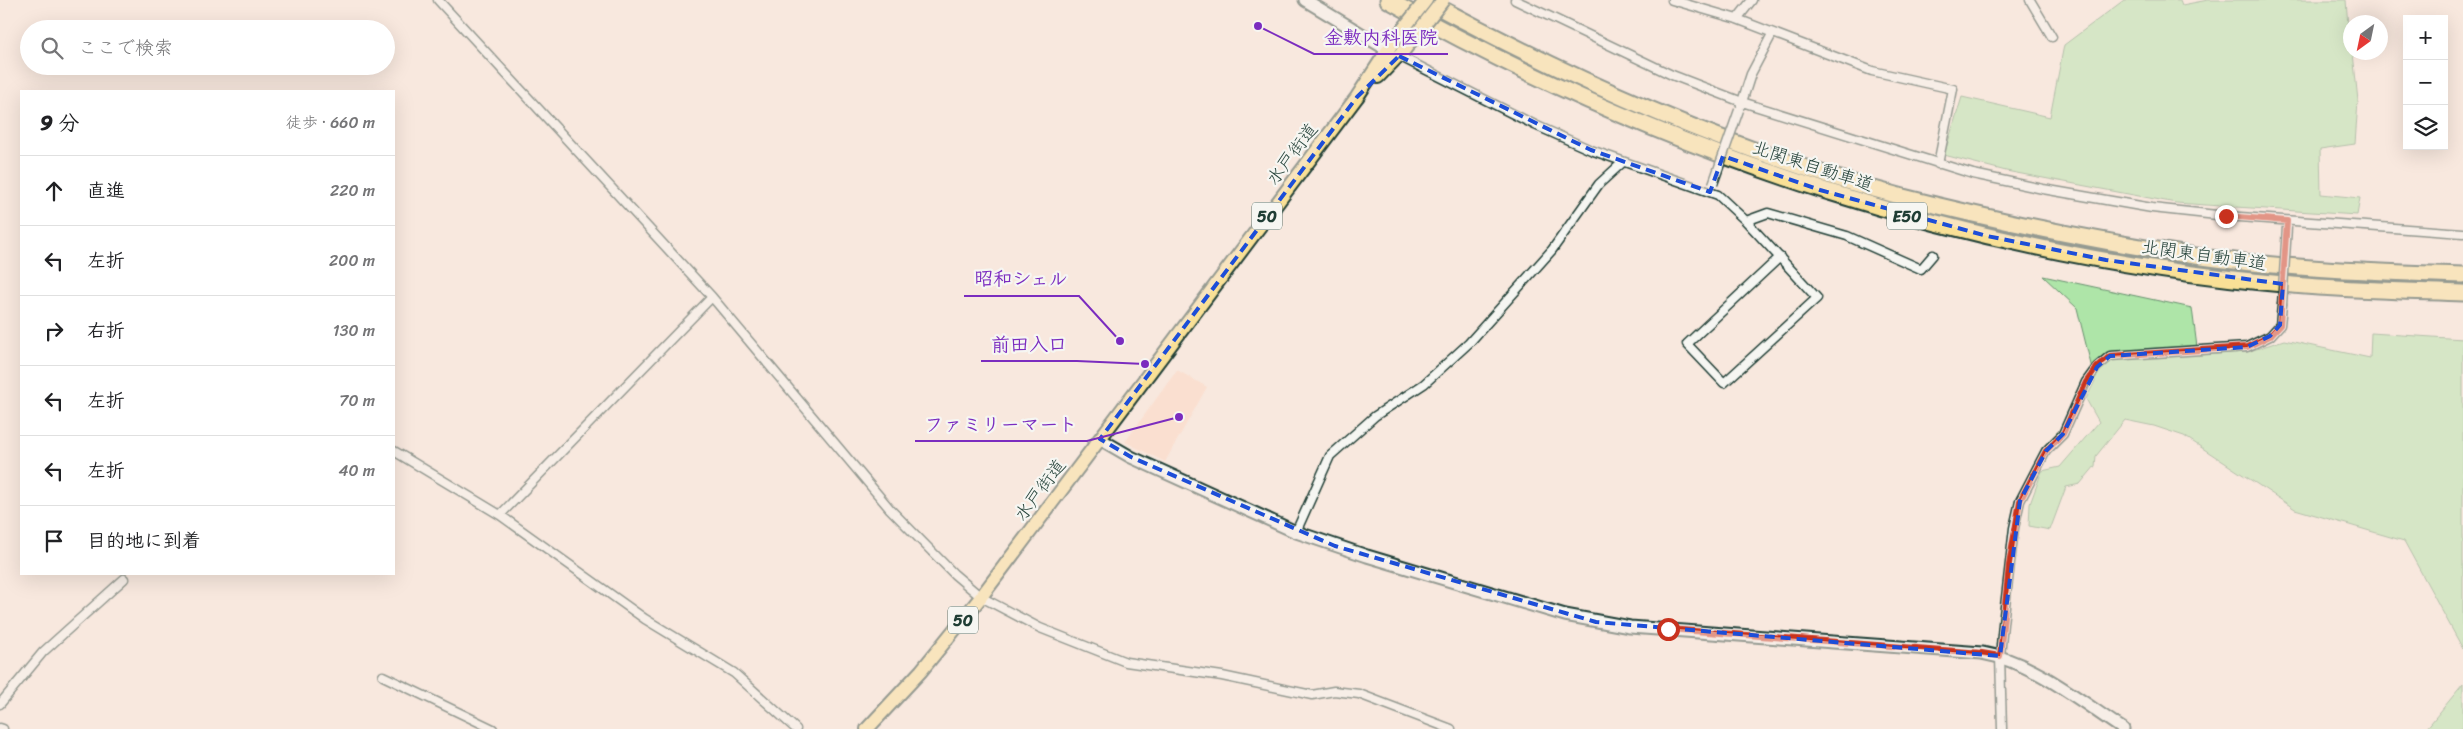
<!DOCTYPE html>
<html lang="ja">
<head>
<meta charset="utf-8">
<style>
	:root { --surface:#fff; --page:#f6f6f6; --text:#202124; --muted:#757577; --line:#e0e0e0 }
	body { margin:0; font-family:Sriracha,"Klee One",sans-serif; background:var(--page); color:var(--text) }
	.controls { position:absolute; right:15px; top:15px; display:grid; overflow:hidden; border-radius:0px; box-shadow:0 5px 20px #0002 }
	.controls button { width:45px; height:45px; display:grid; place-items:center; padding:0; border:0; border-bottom:1px solid var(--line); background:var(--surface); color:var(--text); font:25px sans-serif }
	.compass { position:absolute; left:2343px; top:15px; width:45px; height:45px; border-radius:50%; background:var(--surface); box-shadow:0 5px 20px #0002; rotate:213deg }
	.stop { position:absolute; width:15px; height:15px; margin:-11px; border:4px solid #c8321e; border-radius:50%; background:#fff }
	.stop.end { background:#c8321e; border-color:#fff; box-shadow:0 1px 5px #0008 }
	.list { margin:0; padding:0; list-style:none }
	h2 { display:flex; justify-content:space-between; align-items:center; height:65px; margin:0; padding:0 20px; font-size:21px }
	h2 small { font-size:16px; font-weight:400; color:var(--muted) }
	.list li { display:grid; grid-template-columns:32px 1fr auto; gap:15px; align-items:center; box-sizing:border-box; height:70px; padding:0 20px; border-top:1px solid var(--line) }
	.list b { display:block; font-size:19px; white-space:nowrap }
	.list em { font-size:16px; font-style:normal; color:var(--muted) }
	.icon { flex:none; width:28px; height:28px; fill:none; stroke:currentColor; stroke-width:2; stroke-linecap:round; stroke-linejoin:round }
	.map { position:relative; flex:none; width:2463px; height:729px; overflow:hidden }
	.search { position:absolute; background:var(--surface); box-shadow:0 5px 20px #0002; left:20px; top:20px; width:375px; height:55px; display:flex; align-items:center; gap:12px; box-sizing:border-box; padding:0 18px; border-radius:28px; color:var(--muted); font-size:19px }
	.panel { position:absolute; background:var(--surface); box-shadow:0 5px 20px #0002; left:20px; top:90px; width:375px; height:485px; border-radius:0px }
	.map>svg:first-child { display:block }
	.built { fill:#fadfd0 }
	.green { fill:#aee5a8; stroke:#66916e }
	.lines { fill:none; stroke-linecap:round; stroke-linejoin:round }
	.street-casing { stroke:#1f3d34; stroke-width:11 }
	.secondary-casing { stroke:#1f3d34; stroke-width:15 }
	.primary-casing { stroke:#1f3d34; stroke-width:16 }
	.highway-casing { stroke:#1f3d34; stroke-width:19 }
	.street { stroke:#f6f6f2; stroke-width:8 }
	.secondary { stroke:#f6f6f2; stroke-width:11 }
	.primary { stroke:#f9e096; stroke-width:12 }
	.highway { stroke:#f9e096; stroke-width:15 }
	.street-bridge-casing { stroke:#1f3d34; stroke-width:11; stroke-linecap:butt }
	.primary-bridge-casing { stroke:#1f3d34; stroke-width:16; stroke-linecap:butt }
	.street-bridge { stroke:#f6f6f2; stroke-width:8 }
	.primary-bridge { stroke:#f9e096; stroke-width:12 }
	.route { stroke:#c8321e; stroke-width:6 }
	.marked { fill:none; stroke:#1d4ed8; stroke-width:4; stroke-dasharray:10 6; stroke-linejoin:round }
	.labels { text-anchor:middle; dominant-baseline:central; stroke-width:4.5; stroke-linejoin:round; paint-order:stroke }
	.shield { fill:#f6f6f2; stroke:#60746d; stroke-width:1 }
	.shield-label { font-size:16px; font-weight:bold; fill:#1f3d34 }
	.street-label { font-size:18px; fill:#1f3d34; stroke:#f6f6f2 }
	.leader { fill:none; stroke:#7b2cbf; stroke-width:2 }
	.callout-dot { fill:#7b2cbf; stroke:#f6f6f2; stroke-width:2 }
	.callout-label { font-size:19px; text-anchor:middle; font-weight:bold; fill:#7b2cbf; stroke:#f6f6f2; stroke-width:4.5; stroke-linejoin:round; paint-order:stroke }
</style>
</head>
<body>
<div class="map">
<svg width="2463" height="729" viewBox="0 0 2463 729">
	<rect width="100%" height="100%" fill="#f8e8de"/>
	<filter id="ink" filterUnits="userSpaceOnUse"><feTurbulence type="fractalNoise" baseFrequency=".02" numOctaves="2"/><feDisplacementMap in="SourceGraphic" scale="10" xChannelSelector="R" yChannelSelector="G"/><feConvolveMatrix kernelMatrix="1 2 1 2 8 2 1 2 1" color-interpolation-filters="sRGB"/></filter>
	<g filter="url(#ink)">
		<!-- built -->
		<path class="built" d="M1177,370L1207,387L1165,462L1125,442Z"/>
		<!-- green -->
		<path class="green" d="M2124,0H2180L2182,5L2208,0H2346L2350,52L2353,53L2358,101L2355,144L2320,149L2321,194L2360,198L2357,215L2176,203L2006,171L1944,155L1962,97L2050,117L2064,45Z
			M2043,276L2192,308L2198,355L2247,352L2284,340L2370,358L2371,333L2463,339V649L2404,541L2295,509L2184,436L2154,426L2125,420L2096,456L2095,466L2080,484L2066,487L2050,530L2029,526L2030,504L2042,471L2060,467L2099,422L2086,399L2095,381L2077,308Z
			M2463,684V729H2426Z"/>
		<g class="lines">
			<!-- street casing -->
			<g class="street-casing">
				<path id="street" d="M438,0L712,297L890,509L954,574L981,597L1040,628L1126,662L1222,676L1312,695L1334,691L1359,694L1451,729
					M1515,0L1672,75L1742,102L1973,174L2043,189L2152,208L2226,216L2463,233
					M1672,0L1737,19L1872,71L1953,89L1938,164
					M2030,0L2052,37
					M1737,19L1752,0
					M1397,55L1535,125L1591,150L1718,195L1746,221L1817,298L1724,383L1687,344L1780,257
					M1741,105L1751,74L1772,34
					M1746,221L1768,213L1847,236L1921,269L1933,255
					M394,451L500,515L645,619L734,673L796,729
					M500,515L712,297
					M1296,532L1330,456L1375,416L1424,384L1469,343L1552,250L1599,184L1623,162
					M383,676L493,729
					M0,704L43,652L124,579
					M0,728L3,729
					M2002,729L2000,656L2003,624L2014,528L2020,501L2046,451L2063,434L2086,382L2097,367L2110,356L2247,347L2270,336L2280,325L2282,305"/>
			</g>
			<!-- secondary casing -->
			<g class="secondary-casing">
				<path id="secondary" d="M1305,0L1388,50
					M1100,439L1131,457L1296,532L1367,556L1565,615L1630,627L1982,653C2034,662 2080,701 2123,729"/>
			</g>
			<!-- primary casing -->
			<g class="primary-casing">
				<path id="primary" d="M1378,77L1404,50
					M867,729L921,671L981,597L1357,97L1393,42"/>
			</g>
			<!-- highway casing -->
			<g class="highway-casing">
				<path id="highway" d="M1388,0C1667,156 1975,258 2293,285C2350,290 2407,291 2463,293
					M1425,0C1576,82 1737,153 1903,197C2001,222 2102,242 2202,257C2289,269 2376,272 2463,275"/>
			</g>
			<!-- street -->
			<use href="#street" class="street"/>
			<!-- secondary -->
			<use href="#secondary" class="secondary"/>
			<!-- primary -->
			<use href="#primary" class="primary"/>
			<!-- highway -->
			<use href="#highway" class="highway"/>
			<!-- street-bridge casing -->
			<g class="street-bridge-casing">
				<path id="street-bridge" d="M1713,184L1739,110
					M2282,305L2287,227"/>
			</g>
			<!-- primary-bridge casing -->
			<g class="primary-bridge-casing">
				<path id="primary-bridge" d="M1393,42L1426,0
					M1404,50L1443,0"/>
			</g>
			<!-- street-bridge -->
			<use href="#street-bridge" class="street-bridge"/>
			<!-- primary-bridge -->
			<use href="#primary-bridge" class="primary-bridge"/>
		</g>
	</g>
	<g class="lines" filter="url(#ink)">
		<!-- route -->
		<path class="route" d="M1668,629L1982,653L2000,656L2009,565L2020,501L2046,451L2063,434L2086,382L2097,367L2110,356L2247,347L2270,336L2280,325L2287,221L2226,216"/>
	</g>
	<!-- marked area -->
	<path d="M0 0H2463V729H0ZM1399,56L1591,150L1710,192L1723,156L1820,190L1987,236L2106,260L2283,284L2280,325L2270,336L2247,347L2110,356L2097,367L2063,434L2046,451L2020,501L2000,656L1596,622L1335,546L1131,457L1100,439L1357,97Z" fill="#f8e8de" fill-opacity=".55" fill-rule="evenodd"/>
	<path class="marked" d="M1399,56L1591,150L1710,192L1723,156L1820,190L1987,236L2106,260L2283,284L2280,325L2270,336L2247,347L2110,356L2097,367L2063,434L2046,451L2020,501L2000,656L1596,622L1335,546L1131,457L1100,439L1357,97Z"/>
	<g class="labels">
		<!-- shield labels -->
		<g class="shield">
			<rect x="1252" y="202.5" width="30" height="27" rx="4"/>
			<rect x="1887" y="202.5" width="40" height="27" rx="4"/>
			<rect x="948" y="606.5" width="30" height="27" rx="4"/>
		</g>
		<g class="shield-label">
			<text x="1267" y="216">50</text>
			<text x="1907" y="216">E50</text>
			<text x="963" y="620">50</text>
		</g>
		<!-- street labels -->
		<g class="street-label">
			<text transform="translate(1292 154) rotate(-53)">水戸街道</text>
			<text transform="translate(1813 166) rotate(18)">北関東自動車道</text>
			<text transform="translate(2204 255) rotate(8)">北関東自動車道</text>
			<text transform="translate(1040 490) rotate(-53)">水戸街道</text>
		</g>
	</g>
	<!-- callouts -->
	<path class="leader" d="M1258 26L1314 54H1448M1120 341L1079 296H964M1145 364L1077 361H981M1179 417L1087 441H915"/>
	<g class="callout-dot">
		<circle cx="1258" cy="26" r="5"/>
		<circle cx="1120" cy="341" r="5"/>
		<circle cx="1145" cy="364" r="5"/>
		<circle cx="1179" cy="417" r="5"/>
	</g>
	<g class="callout-label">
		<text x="1381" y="44">金敷内科医院</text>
		<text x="1021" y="285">昭和シェル</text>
		<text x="1029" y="351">前田入口</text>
		<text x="1001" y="431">ファミリーマート</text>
	</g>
</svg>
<div class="controls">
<button>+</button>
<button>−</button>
<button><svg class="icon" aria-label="layers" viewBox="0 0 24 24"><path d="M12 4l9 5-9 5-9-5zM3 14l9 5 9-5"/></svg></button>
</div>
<svg class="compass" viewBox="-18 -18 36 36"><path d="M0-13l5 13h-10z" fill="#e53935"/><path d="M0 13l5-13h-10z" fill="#757577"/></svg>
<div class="stop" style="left:1668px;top:629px"></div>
<div class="stop end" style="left:2226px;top:216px"></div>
<div class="search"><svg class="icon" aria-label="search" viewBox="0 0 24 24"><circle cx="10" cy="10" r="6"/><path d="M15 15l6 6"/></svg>ここで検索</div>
<section class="panel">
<h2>9 分<small>徒歩 · 660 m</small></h2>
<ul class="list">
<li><svg class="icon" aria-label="ahead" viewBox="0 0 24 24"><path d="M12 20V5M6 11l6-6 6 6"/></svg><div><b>直進</b></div><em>220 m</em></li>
<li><svg class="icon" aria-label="left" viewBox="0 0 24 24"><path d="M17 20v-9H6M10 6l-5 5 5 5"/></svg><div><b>左折</b></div><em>200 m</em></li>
<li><svg class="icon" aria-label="right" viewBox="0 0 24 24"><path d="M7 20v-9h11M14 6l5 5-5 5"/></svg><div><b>右折</b></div><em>130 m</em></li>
<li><svg class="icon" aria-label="left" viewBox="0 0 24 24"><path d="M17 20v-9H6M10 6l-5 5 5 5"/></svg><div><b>左折</b></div><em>70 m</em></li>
<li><svg class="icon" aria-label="left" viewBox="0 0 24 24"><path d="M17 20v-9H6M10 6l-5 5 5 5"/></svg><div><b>左折</b></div><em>40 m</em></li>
<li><svg class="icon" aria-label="arrive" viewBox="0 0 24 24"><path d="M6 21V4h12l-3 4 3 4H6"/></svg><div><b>目的地に到着</b></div></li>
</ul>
</section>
</div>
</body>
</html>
